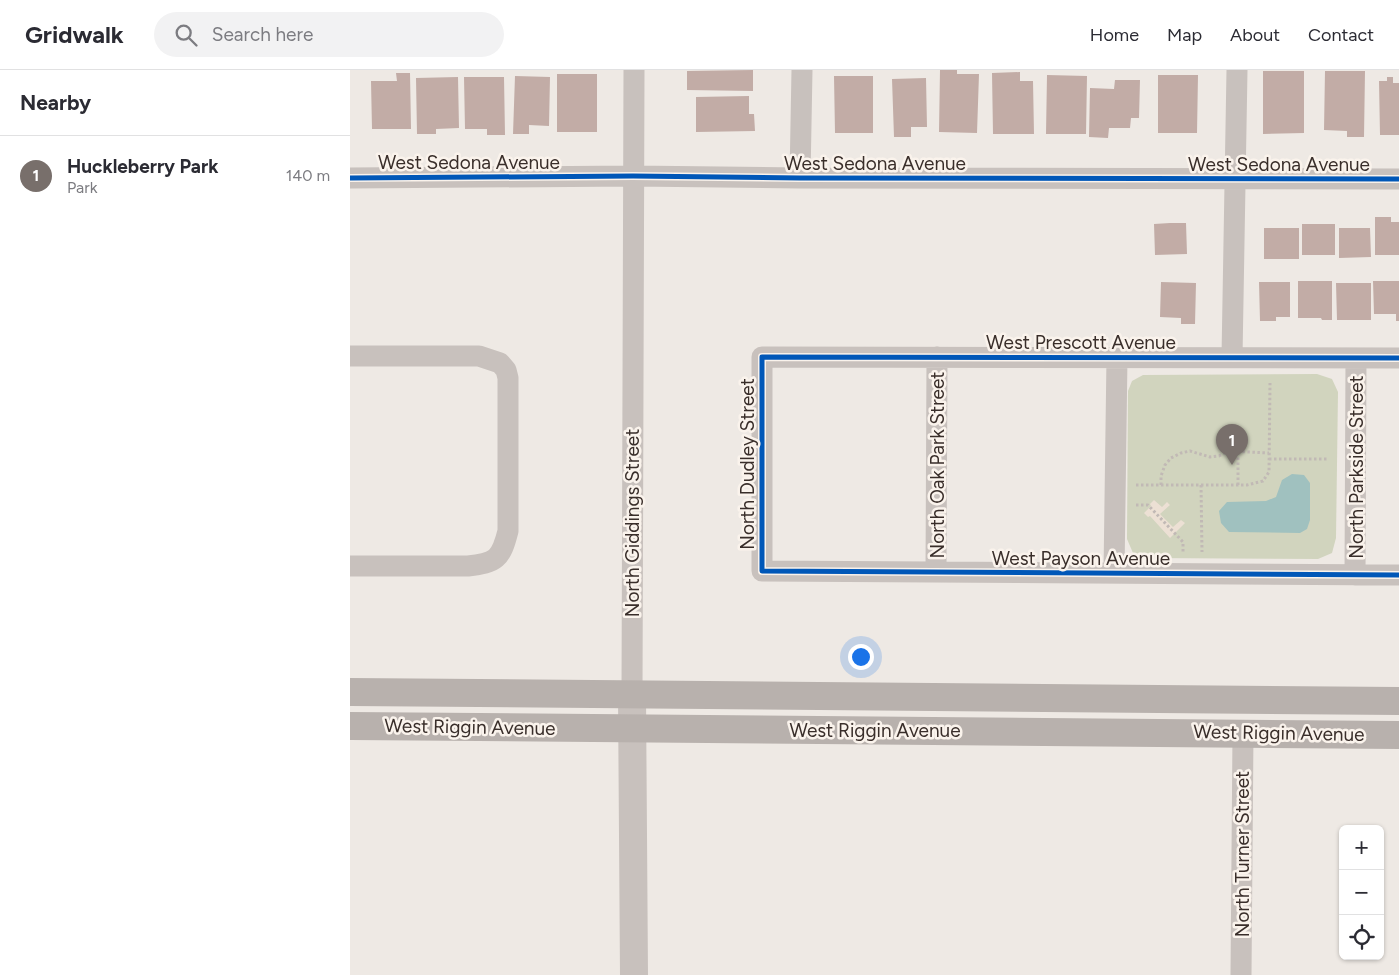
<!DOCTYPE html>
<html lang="en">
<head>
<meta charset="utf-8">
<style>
	:root { --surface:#fff; --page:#f2f2f3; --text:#2b2b33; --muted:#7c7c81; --line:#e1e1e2; --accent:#786f6b }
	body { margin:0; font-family:Figtree,sans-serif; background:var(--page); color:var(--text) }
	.controls { position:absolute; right:15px; bottom:15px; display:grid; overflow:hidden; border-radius:8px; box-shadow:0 1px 4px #0004 }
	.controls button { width:45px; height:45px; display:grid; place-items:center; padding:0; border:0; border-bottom:1px solid var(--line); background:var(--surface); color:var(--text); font:25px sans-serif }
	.you { position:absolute; left:510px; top:586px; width:18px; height:18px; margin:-12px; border:4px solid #fff; border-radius:50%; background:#1a73e8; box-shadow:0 0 0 8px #1a73e833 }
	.badge { display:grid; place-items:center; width:32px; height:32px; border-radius:50%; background:var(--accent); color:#fff; font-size:16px; font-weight:700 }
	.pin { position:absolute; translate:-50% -41px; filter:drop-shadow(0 1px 2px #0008) }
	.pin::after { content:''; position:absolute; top:26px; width:18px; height:15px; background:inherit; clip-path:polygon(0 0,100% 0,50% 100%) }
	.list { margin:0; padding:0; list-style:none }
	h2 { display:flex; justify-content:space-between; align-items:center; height:65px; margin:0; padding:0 20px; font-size:21px }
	h2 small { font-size:16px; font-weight:400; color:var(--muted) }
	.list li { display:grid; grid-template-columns:32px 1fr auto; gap:15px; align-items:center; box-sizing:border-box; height:80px; padding:0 20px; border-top:1px solid var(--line) }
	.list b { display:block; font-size:19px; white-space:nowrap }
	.list p { margin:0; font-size:16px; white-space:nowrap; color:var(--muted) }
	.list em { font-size:16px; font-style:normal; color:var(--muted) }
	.icon { flex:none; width:28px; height:28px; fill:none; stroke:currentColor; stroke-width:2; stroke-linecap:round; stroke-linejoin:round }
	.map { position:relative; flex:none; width:1049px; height:905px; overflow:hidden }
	header { display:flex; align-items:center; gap:30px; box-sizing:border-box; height:70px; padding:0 25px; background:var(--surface); border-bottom:1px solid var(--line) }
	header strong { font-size:24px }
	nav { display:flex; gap:28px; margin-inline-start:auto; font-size:18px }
	.search { width:350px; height:45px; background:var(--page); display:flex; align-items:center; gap:12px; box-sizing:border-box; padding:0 18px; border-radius:28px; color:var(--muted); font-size:19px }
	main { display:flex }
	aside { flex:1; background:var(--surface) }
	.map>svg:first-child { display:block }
	.green { fill:#d1d4be }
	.plaza { fill:#ece0d4 }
	.water { fill:#a0c1bf }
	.building { fill:#c2aca6 }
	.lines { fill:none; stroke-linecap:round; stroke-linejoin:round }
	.path { stroke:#c1b9b5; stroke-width:3; stroke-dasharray:2.5 2.5; stroke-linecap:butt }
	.minor { stroke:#c8c1bd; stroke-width:21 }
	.tertiary { stroke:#c8c1bd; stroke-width:28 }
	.secondary { stroke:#b8b1ad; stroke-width:28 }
	.cycleway-casing { stroke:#faf3ec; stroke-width:8 }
	.cycleway { stroke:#0057b8; stroke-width:5 }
	.labels { text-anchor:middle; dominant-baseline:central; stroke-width:5; stroke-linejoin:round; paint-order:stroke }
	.street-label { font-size:19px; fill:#392e2a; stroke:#faf3ec }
</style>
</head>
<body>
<header>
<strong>Gridwalk</strong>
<div class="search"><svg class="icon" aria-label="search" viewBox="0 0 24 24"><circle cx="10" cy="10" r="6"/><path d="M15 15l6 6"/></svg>Search here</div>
<nav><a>Home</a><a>Map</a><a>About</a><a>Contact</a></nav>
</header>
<main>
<aside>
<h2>Nearby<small></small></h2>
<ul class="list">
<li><span class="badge">1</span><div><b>Huckleberry Park</b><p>Park</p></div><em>140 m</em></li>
</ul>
</aside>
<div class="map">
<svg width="1049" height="905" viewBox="0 0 1049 905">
	<rect width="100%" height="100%" fill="#eee9e4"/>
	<!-- green -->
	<path class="green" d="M967,304L982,309L988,322L986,468L982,483L968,489L795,488L783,483L777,469L778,321L782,311L793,305Z"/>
	<!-- plaza -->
	<path class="plaza" d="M804,430L812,437L817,432L820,435L810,444L823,457L831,450L835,453L820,468L800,446L798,447L794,443L801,436L800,434Z"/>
	<!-- water -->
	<path class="water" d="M942,404L954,405L960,413V450L957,459L950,463L879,462L871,453L869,441L877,432L916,431L926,427L932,410Z"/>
	<!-- building -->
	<path class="building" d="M403,0V21L337,20V1Z
		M590,0H607V4H629L627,63L589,62Z
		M913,1H954V63L913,64Z
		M975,1H1015L1014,67H997V61L974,60Z
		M670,2V11H683L684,64H643L642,3Z
		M46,3H60L61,59H22L21,11H47Z
		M207,4H247V62H207Z
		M697,5L737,6L736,64H696Z
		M808,5H848L847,63H808Z
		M165,6L200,7L199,56L179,55V64H163Z
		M484,6H523V63H485Z
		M108,7L109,58L86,59V64H67L66,8Z
		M114,7H154L155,65H137V59H115Z
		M1037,7H1043V13H1049V65H1030L1029,11H1037Z
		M576,8L577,57H561V67H544L542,9Z
		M765,10H790L789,48H781L780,58H759L758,68L739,67L740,18L764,19Z
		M399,26V44H404L405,61L346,62V27Z
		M1025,147H1041V152H1049V185H1025Z
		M820,153H836L837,184L805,185L804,154Z
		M952,154H985V185H952Z
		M914,158H949V189H914Z
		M989,158H1020L1021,187L989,188Z
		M948,211H982V250H972L971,248H948Z
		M1023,211H1049V251H1046V244H1024Z
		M811,212L846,213L845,254H831V248L810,247Z
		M909,212H940V247H926V251H910Z
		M986,213H1021V250H987Z"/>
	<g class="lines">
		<!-- path -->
		<path class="path" d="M919,389H978
			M786,415H897L913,411L919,402L920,313
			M811,415V406L815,395L821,388L831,383L840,381L860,387L869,386L878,381L919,383
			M851,415L852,482
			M888,415V382
			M786,435H798L833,472V482"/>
		<!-- minor -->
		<path class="minor" d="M0,108L283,106L450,108L1049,109
			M450,108L452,0
			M0,286H129L150,293L156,300L158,308V461C151,489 146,493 118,496H0
			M882,287L887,0
			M1049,288L412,287V501L1049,505
			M586,502L587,287
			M764,503L767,287
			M1005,505L1006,288
			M282,625L284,0
			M891,905L893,663"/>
		<!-- tertiary -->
		<path class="tertiary" d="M282,625L284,905"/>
		<!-- secondary -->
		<path class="secondary" d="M0,622L1049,631
			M0,656L1049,665"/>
		<!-- cycleway casing -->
		<g class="cycleway-casing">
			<path id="cycleway" d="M0,108L283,106L450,108L1049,109
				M1049,288L412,287V501L1049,505"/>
		</g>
		<!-- cycleway -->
		<use href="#cycleway" class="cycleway"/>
	</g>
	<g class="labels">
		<!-- street labels -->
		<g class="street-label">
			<text x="119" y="92">West Sedona Avenue</text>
			<text x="525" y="93">West Sedona Avenue</text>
			<text x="929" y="94">West Sedona Avenue</text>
			<text x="731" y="272">West Prescott Avenue</text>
			<text transform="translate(397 394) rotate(-90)">North Dudley Street</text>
			<text transform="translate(587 395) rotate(-90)">North Oak Park Street</text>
			<text transform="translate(1006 397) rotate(-90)">North Parkside Street</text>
			<text transform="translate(282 453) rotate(-90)">North Giddings Street</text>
			<text x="731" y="488">West Payson Avenue</text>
			<text transform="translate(120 657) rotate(1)">West Riggin Avenue</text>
			<text x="525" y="660">West Riggin Avenue</text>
			<text transform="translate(929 663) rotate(1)">West Riggin Avenue</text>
			<text transform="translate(892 784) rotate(-90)">North Turner Street</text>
		</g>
	</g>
</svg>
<div class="controls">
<button>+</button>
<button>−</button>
<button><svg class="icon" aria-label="locate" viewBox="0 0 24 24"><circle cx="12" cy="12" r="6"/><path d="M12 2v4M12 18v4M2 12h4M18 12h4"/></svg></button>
</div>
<div class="you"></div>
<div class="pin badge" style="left:882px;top:395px">1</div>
</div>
</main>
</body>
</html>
